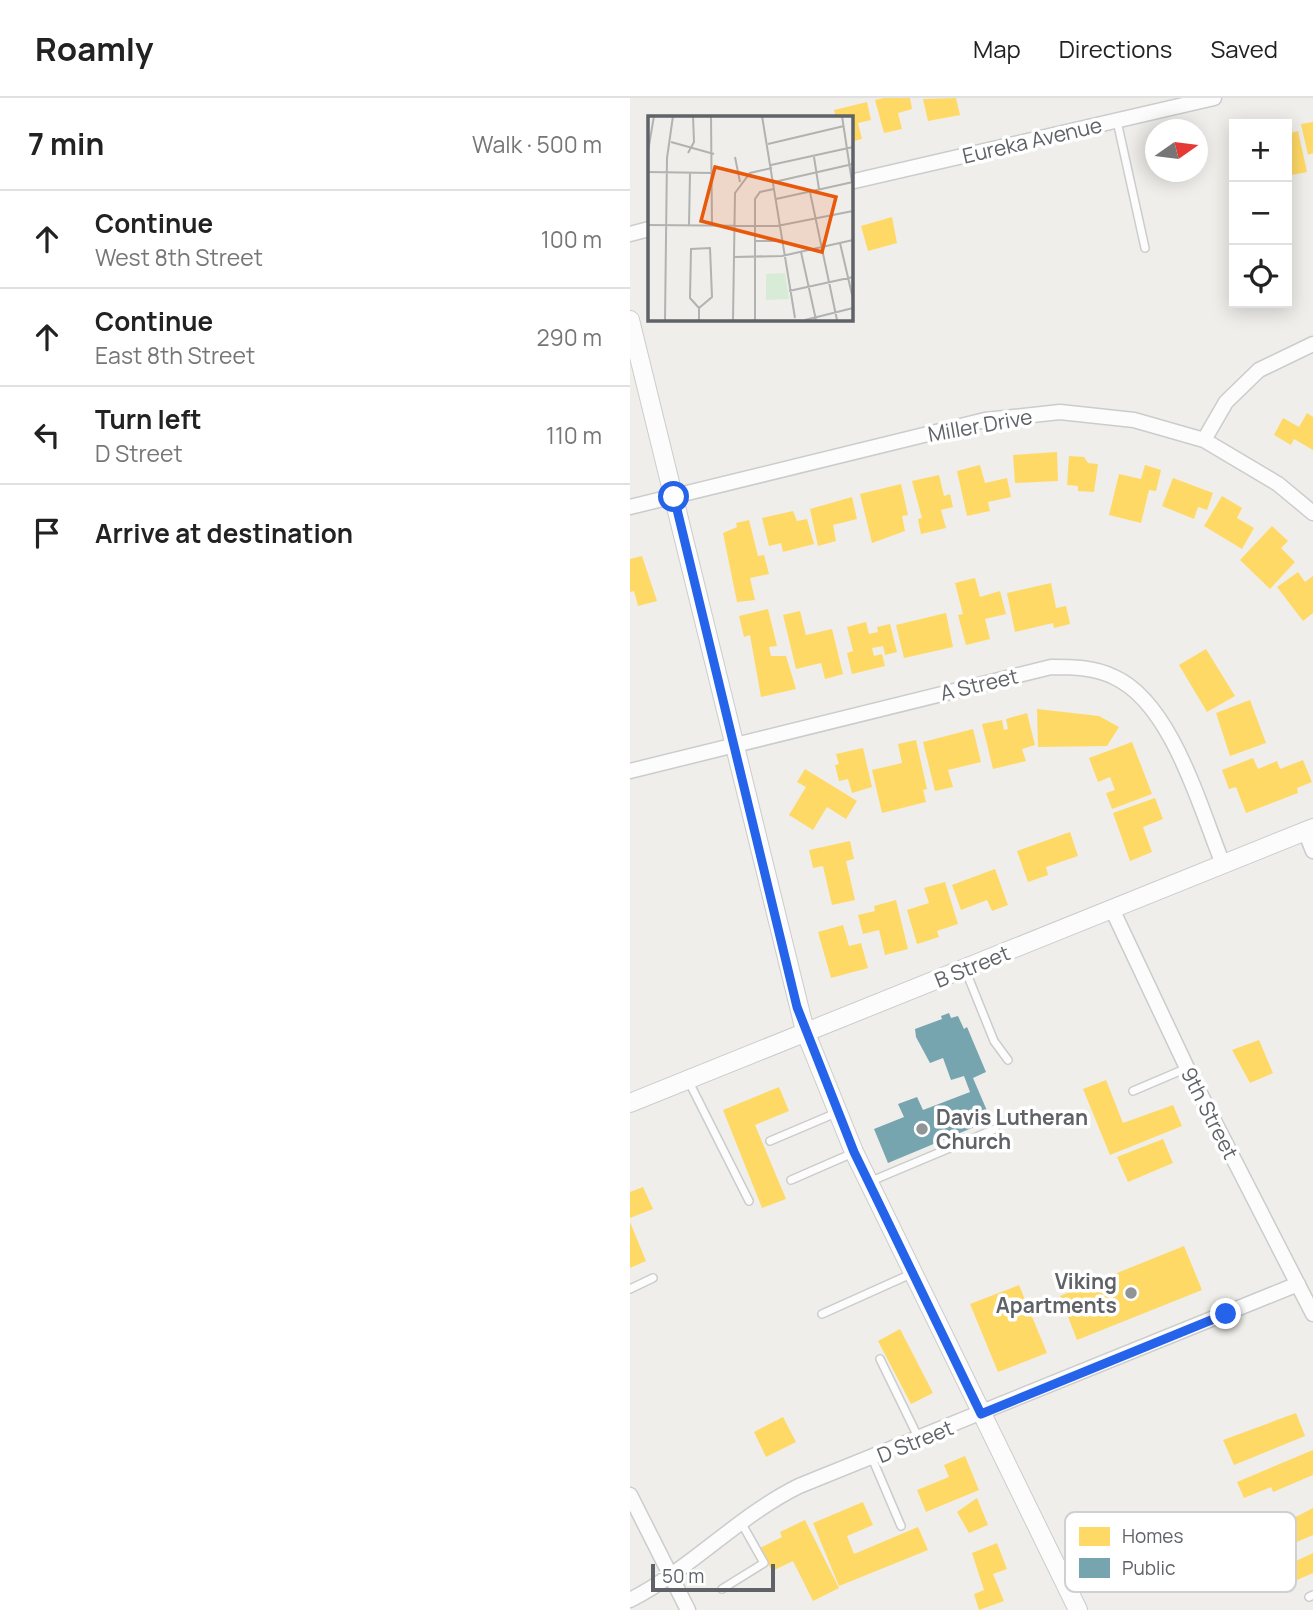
<!DOCTYPE html>
<html lang="en">
<head>
<meta charset="utf-8">
<style>
	:root { --surface:#fff; --page:#f2f2f2; --text:#222; --muted:#767676; --line:#e0e0e0 }
	body { margin:0; font-family:Manrope,sans-serif; background:var(--page); color:var(--text) }
	.controls { position:absolute; right:21px; top:21px; display:grid; overflow:hidden; border-radius:0px; box-shadow:0 4px 18px #0003 }
	.controls button { width:63px; height:63px; display:grid; place-items:center; padding:0; border:0; border-bottom:2px solid var(--line); background:var(--surface); color:var(--text); font:35px sans-serif }
	.compass { position:absolute; left:515px; top:21px; width:63px; height:63px; border-radius:50%; background:var(--surface); box-shadow:0 4px 18px #0003; rotate:76deg }
	.scale { position:absolute; left:21px; bottom:18px; width:124px; box-sizing:border-box; padding-left:7px; border:4px solid #5f6368; border-top:0; font-size:19px; line-height:24px; white-space:nowrap; color:#5f6368; -webkit-text-stroke:5px #fff; paint-order:stroke }
	.stop { position:absolute; width:21px; height:21px; margin:-16px; border:5px solid #2563eb; border-radius:50%; background:#fff }
	.stop.end { background:#2563eb; border-color:#fff; box-shadow:0 2px 7px #0008 }
	.list { margin:0; padding:0; list-style:none }
	h2 { display:flex; justify-content:space-between; align-items:center; height:91px; margin:0; padding:0 28px; font-size:30px }
	h2 small { font-size:23px; font-weight:400; color:var(--muted) }
	.list li { display:grid; grid-template-columns:46px 1fr auto; gap:21px; align-items:center; box-sizing:border-box; height:98px; padding:0 28px; border-top:2px solid var(--line) }
	.list b { display:block; font-size:26px; white-space:nowrap }
	.list p { margin:0; font-size:23px; white-space:nowrap; color:var(--muted) }
	.list em { font-size:23px; font-style:normal; color:var(--muted) }
	.icon { flex:none; width:38px; height:38px; fill:none; stroke:currentColor; stroke-width:2; stroke-linecap:round; stroke-linejoin:round }
	.map { position:relative; flex:none; width:683px; height:1512px; overflow:hidden }
	header { display:flex; align-items:center; gap:42px; box-sizing:border-box; height:98px; padding:0 35px; background:var(--surface); border-bottom:2px solid var(--line) }
	header strong { font-size:33px }
	nav { display:flex; gap:38px; margin-inline-start:auto; font-size:24px }
	main { display:flex }
	aside { flex:1; background:var(--surface) }
	.map>svg:first-child { display:block }
	.homes { fill:#ffd966 }
	.public { fill:#76a5af }
	.lines { fill:none; stroke-linecap:round; stroke-linejoin:round }
	.service-casing { stroke:#cbcccc; stroke-width:10 }
	.minor-casing { stroke:#cbcccc; stroke-width:17 }
	.tertiary-casing { stroke:#cbcccc; stroke-width:20 }
	.service { stroke:#fdfcfc; stroke-width:7 }
	.minor { stroke:#fdfcfc; stroke-width:14 }
	.tertiary { stroke:#fdfcfc; stroke-width:18 }
	.route { stroke:#2563eb; stroke-width:9 }
	.poi-dot { fill:#919496; stroke:#fff; stroke-width:2.5 }
	.labels { text-anchor:middle; dominant-baseline:central; stroke-width:7; stroke-linejoin:round; paint-order:stroke }
	.street-label { font-size:21px; fill:#5f6368; stroke:#fff }
	.poi-label { font-size:21px; font-weight:bold; fill:#5f6368; stroke:#fff; text-anchor:start }
	.inset-road { fill:none; stroke:#b1b2b2; stroke-width:2 }
	.view { fill:#e8590c; fill-opacity:0.15; stroke:#e8590c; stroke-width:3.5 }
	.inset-edge { fill:none; stroke:#5f6368; stroke-width:3.5 }
	.key { fill:#fff; stroke:#cfd0d2; stroke-width:2 }
	.key-label { font-size:19px; fill:#5f6368 }
</style>
</head>
<body>
<header>
<strong>Roamly</strong>
<nav><a>Map</a><a>Directions</a><a>Saved</a></nav>
</header>
<main>
<aside>
<h2>7 min<small>Walk · 500 m</small></h2>
<ul class="list">
<li><svg class="icon" aria-label="ahead" viewBox="0 0 24 24"><path d="M12 20V5M6 11l6-6 6 6"/></svg><div><b>Continue</b><p>West 8th Street</p></div><em>100 m</em></li>
<li><svg class="icon" aria-label="ahead" viewBox="0 0 24 24"><path d="M12 20V5M6 11l6-6 6 6"/></svg><div><b>Continue</b><p>East 8th Street</p></div><em>290 m</em></li>
<li><svg class="icon" aria-label="left" viewBox="0 0 24 24"><path d="M17 20v-9H6M10 6l-5 5 5 5"/></svg><div><b>Turn left</b><p>D Street</p></div><em>110 m</em></li>
<li><svg class="icon" aria-label="arrive" viewBox="0 0 24 24"><path d="M6 21V4h12l-3 4 3 4H6"/></svg><div><b>Arrive at destination</b></div></li>
</ul>
</aside>
<div class="map">
<svg width="683" height="1512" viewBox="0 0 683 1512">
	<rect width="100%" height="100%" fill="#efeeea"/>
	<!-- homes -->
	<path class="homes" d="M254,0H280L282,11L268,15L272,31L254,35L245,2Z
		M326,0L330,17L298,23L293,1Z
		M237,4L241,22L228,25L232,41L220,44V19H206L204,12Z
		M683,24V55L678,57L671,26Z
		M668,33L677,74L662,77L660,64H657V36Z
		M262,119L267,145L238,153L231,128Z
		M677,315L683,319V352L664,341L661,347L644,337L653,320L669,329Z
		M427,354L428,383L385,385L383,357Z
		M439,358L454,359L458,365L468,366L464,394L448,393V388L437,387Z
		M350,367L355,385L377,380L381,399L358,404L360,413L337,418L327,373Z
		M515,367L531,372L526,393L519,392L511,425L479,417L489,376L511,381Z
		M309,377L314,398L320,396L323,409L311,412L316,430L291,436L288,421L292,420L282,383Z
		M543,380L583,395L577,412L568,409L564,421L532,408Z
		M271,386L278,417L272,418L275,433L242,445L230,396Z
		M592,398L612,410L607,420L624,430L612,451L574,428Z
		M222,399L227,421L203,427L206,443L188,448L180,411Z
		M163,413L167,423L177,421L184,446L153,454L151,445L139,448L132,420Z
		M119,422L128,458L134,457L139,476L120,480L125,502L107,504L93,435L107,429L106,425Z
		M642,428L658,443L651,450L665,464L640,491L610,462Z
		M12,458L27,503L8,508L4,493L0,494V461Z
		M668,474L675,484L683,478V515L673,523L647,489Z
		M345,480L350,499L370,493L376,516L355,521L360,541L336,547L328,517L333,516L325,485Z
		M421,485L426,510L436,508L440,526L424,530L423,525L385,534L377,495Z
		M138,511L147,548L139,549L141,558H156L166,591L131,599L120,537L114,539L109,518Z
		M170,513L176,537L202,531L213,576L195,581L191,565L166,571L153,517Z
		M316,515L323,549L274,560L266,527Z
		M236,524L239,536L248,534L247,529L260,526L267,554L255,557L253,548L242,550L244,558L252,556L255,568L222,576L217,555L223,553L217,529Z
		M576,551L605,598L577,614L549,567Z
		M620,602L636,645L600,658L586,615Z
		M407,611L469,618L489,629L477,648L408,649Z
		M397,615L405,647L392,651L396,663L363,671L352,626L372,622L374,632L378,631L376,621Z
		M343,631L351,664L318,672L323,689L305,693L293,644Z
		M286,642L297,691L293,692L296,704L252,715L242,672L272,665L268,646Z
		M502,644L522,696L482,711L476,695L485,692L480,679L468,684L459,660Z
		M233,650L242,689L222,695L218,681L209,683L205,667L209,666L206,656Z
		M623,660L628,671L647,663L650,671L673,662L682,684L667,690L668,695L616,715L606,689L599,691L592,672Z
		M175,671L227,703L216,721L197,709L183,732L159,717L176,689L167,684Z
		M525,700L533,721L513,729L522,754L500,763L483,715Z
		M440,734L448,758L416,769L418,777L398,784L387,753Z
		M220,743L224,761L216,763L225,802L202,807L193,768L183,770L179,752Z
		M365,771L378,807L362,813L357,802L331,812L322,787Z
		M315,784L328,826L307,833L309,839L287,846L277,812L299,805L294,790Z
		M266,802L278,851L255,857L249,832L233,836L228,817L245,813L244,808Z
		M213,827L219,848L231,845L238,870L201,880L188,834Z
		M629,942L643,975L620,985L602,952Z
		M476,982L493,1025L543,1007L552,1028L480,1057L453,991Z
		M149,989L159,1013L125,1027L156,1101L132,1110L93,1012Z
		M533,1041L543,1065L498,1084L487,1059Z
		M13,1089L23,1111L0,1120V1094Z
		M0,1124L16,1163L0,1170Z
		M554,1148L572,1192L447,1242L430,1198Z
		M389,1187L417,1255L368,1274L340,1206Z
		M270,1231L303,1295L281,1306L248,1243Z
		M666,1315L675,1338L604,1367L593,1342Z
		M153,1319L166,1344L136,1359L124,1334Z
		M683,1352V1377L643,1394L641,1389L614,1400L607,1384Z
		M335,1358L349,1392L296,1414L287,1392L319,1379L314,1367Z
		M347,1400L358,1427L339,1435L327,1414Z
		M233,1404L243,1427L217,1438L224,1456L288,1429L298,1452L209,1488L183,1425Z
		M683,1410V1437L641,1455L633,1436Z
		M175,1422L209,1490L183,1503L163,1463L142,1473L130,1450L152,1439L150,1434Z
		M367,1445L377,1471L363,1476L374,1503L349,1512L344,1496L354,1492L342,1455Z
		M683,1455V1475L658,1486L651,1470Z"/>
	<!-- public -->
	<path class="public" d="M319,915L321,920L328,918L334,931L337,929L356,974L343,980L361,1022L258,1065L244,1031L274,1019L268,1006L287,999L293,1012L340,994L334,978L321,982L313,960L300,965L286,939L285,931L312,921L311,918Z"/>
	<g class="lines">
		<!-- service casing -->
		<g class="service-casing">
			<path id="service" d="M487,23L515,150
				M335,871L364,943L378,962
				M58,982L119,1103
				M503,993L557,970
				M140,1043L206,1015
				M161,1082L223,1055
				M239,1084L365,1031
				M0,1191L23,1180
				M192,1216L281,1176
				M250,1261L289,1341
				M242,1360L271,1428
				M92,1491L134,1465L112,1426
				M679,1499L683,1497"/>
		</g>
		<!-- minor casing -->
		<g class="minor-casing">
			<path id="minor" d="M220,84L584,0
				M0,136L19,131
				M574,342L596,304L629,272L683,246
				M0,409L355,322L430,314L504,322L574,342L648,386L683,415
				M0,673L421,569C442,569 464,569 484,579C542,605 570,710 593,766
				M675,733L683,753
				M482,811L557,970L683,1216
				M0,1397L58,1512
				M0,1502C61,1471 108,1418 169,1388L668,1186"/>
		</g>
		<!-- tertiary casing -->
		<g class="tertiary-casing">
			<path id="tertiary" d="M0,222L175,933L224,1054L448,1512
				M0,1005L683,730"/>
		</g>
		<!-- service -->
		<use href="#service" class="service"/>
		<!-- minor -->
		<use href="#minor" class="minor"/>
		<!-- tertiary -->
		<use href="#tertiary" class="tertiary"/>
	</g>
	<g class="lines">
		<!-- route -->
		<path class="route" d="M44,399L167,909L224,1054L351,1316L596,1216"/>
	</g>
	<!-- markers -->
	<g class="poi-dot">
		<circle cx="292" cy="1031" r="7"/>
		<circle cx="501" cy="1195" r="7"/>
	</g>
	<g class="labels">
		<!-- street labels -->
		<g class="street-label">
			<text transform="translate(402 42) rotate(-13)">Eureka Avenue</text>
			<text transform="translate(350 327) rotate(-10)">Miller Drive</text>
			<text transform="translate(349 586) rotate(-13)">A Street</text>
			<text transform="translate(342 868) rotate(-22)">B Street</text>
			<text transform="translate(580 1015) rotate(63)">9th Street</text>
			<text transform="translate(285 1343) rotate(-22)">D Street</text>
		</g>
		<!-- poi labels -->
		<g class="poi-label">
			<text x="306" y="1019">Davis Lutheran<tspan x="306" dy="24">Church</tspan></text>
			<text x="487" y="1183" text-anchor="end">Viking<tspan x="487" dy="24">Apartments</tspan></text>
		</g>
	</g>
	<!-- overview -->
	<g transform="translate(18 18)">
		<rect width="205" height="205" fill="#efeeea"/>
		<path d="M137,157L141,183L118,184V158Z" fill="#d8ebd6"/>
		<path class="inset-road" d="M63,0L64,110M114,0L147,202M194,0L204,66M23,26L66,38M120,28L196,10M0,35L6,0M40,37L46,26L45,0M87,41L92,66M166,41L171,73M123,49L205,31M0,56L65,57M126,66L205,48M162,76L189,204M128,83L205,66M0,109L129,110L205,95M41,109L42,57M107,125H133M192,127L205,183M153,136L168,204M86,141L134,140L205,124M141,175L205,161M51,192L64,181L62,132L43,133L42,182L51,192V204M17,204L19,42L25,0M85,204L87,77L102,57L124,52M107,204V83L112,76L126,73M157,204L205,192"/>
		<path class="view" d="M67,51L188,81L174,136L53,105Z"/>
		<rect width="205" height="205" class="inset-edge"/>
	</g>
	<!-- legend -->
	<rect x="435" y="1414" width="231" height="80" rx="10" class="key"/>
	<rect x="449" y="1429" width="31" height="19" fill="#ffd966"/>
	<rect x="449" y="1460" width="31" height="20" fill="#76a5af"/>
	<g class="key-label">
		<text x="492" y="1445">Homes</text>
		<text x="492" y="1477">Public</text>
	</g>
</svg>
<div class="controls">
<button>+</button>
<button>−</button>
<button><svg class="icon" aria-label="locate" viewBox="0 0 24 24"><circle cx="12" cy="12" r="6"/><path d="M12 2v4M12 18v4M2 12h4M18 12h4"/></svg></button>
</div>
<svg class="compass" viewBox="-18 -18 36 36"><path d="M0-13l5 13h-10z" fill="#e53935"/><path d="M0 13l5-13h-10z" fill="#767676"/></svg>
<div class="scale">50 m</div>
<div class="stop" style="left:44px;top:399px"></div>
<div class="stop end" style="left:596px;top:1216px"></div>
</div>
</main>
</body>
</html>
